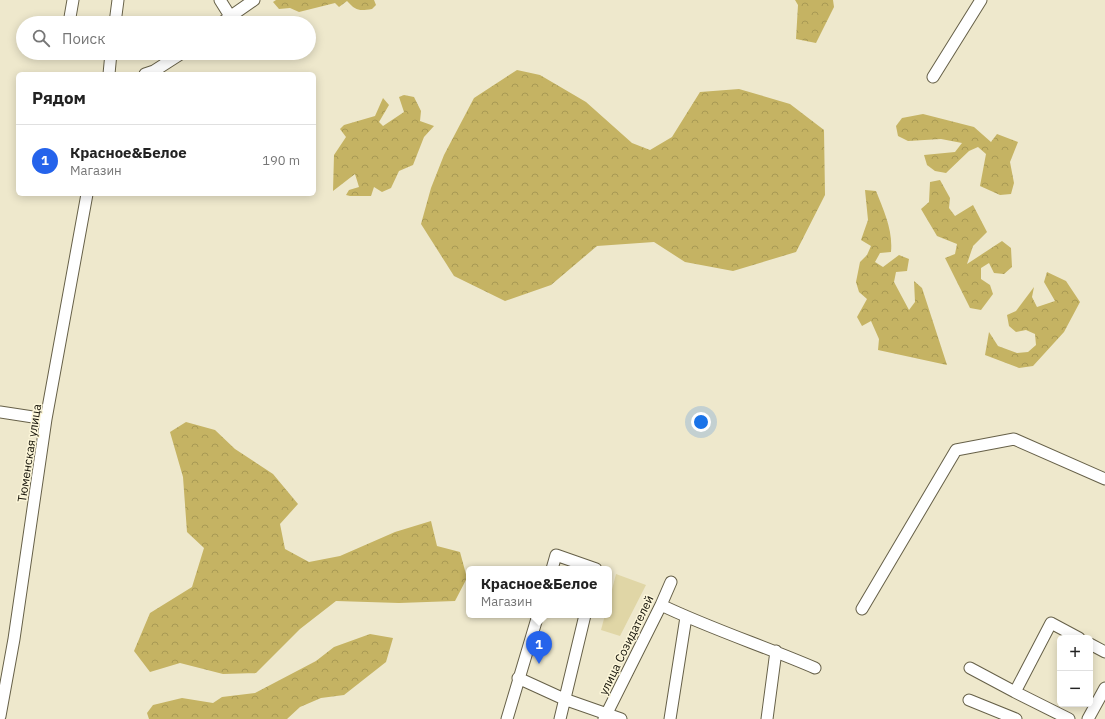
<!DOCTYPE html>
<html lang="ru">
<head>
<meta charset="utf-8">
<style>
	:root { --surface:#fff; --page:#f2f2f2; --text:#222; --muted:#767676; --line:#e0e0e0; --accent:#2563eb }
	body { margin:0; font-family:"IBM Plex Sans",sans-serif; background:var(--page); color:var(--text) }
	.controls { position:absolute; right:12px; bottom:12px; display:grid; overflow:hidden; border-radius:6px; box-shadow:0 2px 10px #0003 }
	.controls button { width:36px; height:36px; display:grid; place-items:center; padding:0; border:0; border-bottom:1px solid var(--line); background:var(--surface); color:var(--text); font:20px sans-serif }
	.you { position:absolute; left:701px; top:422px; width:14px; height:14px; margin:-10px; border:3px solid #fff; border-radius:50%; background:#1a73e8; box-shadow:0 0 0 6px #1a73e833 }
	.badge { display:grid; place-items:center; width:26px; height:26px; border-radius:50%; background:var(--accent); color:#fff; font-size:13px; font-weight:700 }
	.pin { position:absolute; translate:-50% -33px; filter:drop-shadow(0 1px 2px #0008) }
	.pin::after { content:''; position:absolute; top:21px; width:14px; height:12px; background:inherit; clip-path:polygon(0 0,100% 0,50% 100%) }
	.popup { position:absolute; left:466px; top:566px; width:146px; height:52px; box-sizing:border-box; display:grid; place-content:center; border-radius:6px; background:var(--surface); filter:drop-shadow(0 1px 3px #0005); font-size:13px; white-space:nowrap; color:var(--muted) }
	.popup b { font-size:15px; color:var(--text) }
	.popup::after { content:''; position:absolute; left:50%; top:100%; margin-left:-8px; border:8px solid transparent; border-top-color:var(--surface) }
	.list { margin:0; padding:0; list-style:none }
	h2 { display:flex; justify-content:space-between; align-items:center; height:52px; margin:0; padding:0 16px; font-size:17px }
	h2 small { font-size:13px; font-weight:400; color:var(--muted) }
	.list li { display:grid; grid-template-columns:26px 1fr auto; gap:12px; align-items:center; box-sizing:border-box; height:72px; padding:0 16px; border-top:1px solid var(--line) }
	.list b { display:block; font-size:15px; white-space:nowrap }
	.list p { margin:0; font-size:13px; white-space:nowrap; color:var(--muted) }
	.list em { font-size:13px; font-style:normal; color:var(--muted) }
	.icon { flex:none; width:22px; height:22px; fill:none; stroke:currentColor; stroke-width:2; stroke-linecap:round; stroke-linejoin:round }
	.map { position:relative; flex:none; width:1105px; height:719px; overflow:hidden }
	.search { position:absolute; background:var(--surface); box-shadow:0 2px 10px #0003; left:16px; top:16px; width:300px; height:44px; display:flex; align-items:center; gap:10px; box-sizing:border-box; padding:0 14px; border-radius:22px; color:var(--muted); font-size:15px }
	.panel { position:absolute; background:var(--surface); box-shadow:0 2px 10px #0003; left:16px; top:72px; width:300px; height:124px; border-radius:6px }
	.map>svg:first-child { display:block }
	.forest { fill:url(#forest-crowns) }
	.park { fill:#e0d6a6 }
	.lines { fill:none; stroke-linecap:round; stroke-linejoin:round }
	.minor-casing { stroke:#666048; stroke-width:13 }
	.minor { stroke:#fff; stroke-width:11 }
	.labels { text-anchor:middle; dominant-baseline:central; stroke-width:3; stroke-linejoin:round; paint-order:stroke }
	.street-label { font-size:12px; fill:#131107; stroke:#fcf6d9 }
</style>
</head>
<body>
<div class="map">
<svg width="1105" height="719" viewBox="0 0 1105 719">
	<defs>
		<pattern id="forest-crowns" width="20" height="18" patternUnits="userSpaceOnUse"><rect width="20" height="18" fill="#c5b363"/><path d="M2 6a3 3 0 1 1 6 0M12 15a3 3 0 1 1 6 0" fill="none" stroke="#a89954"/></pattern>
	</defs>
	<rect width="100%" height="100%" fill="#eee8cc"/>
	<!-- forest -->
	<path class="forest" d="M276,0H374L376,5L372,9C359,11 356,11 347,1L339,7L335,3L299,12L290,8L279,9L273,2Z
		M795,0H833L834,7L816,43L796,39L798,5Z
		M517,70L540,75L586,102L632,143L650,150L672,137L700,92L739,89L790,104L824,130L825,195L796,252L733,271L685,262L654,242L597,246L551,285L505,301L454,276L421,224L431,188L444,155L474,98Z
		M404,95L414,97L421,111L420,121L434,126L424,137L413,165L399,171L391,188L382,192L374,187L371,196H350L346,195L349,190L359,187L355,174L333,191L334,155L346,137L340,129L344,125L375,116L383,98L389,105L379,122L383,126L404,112L399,97Z
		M923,114L974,127L991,142L997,134L1018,142L1010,162L1014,183L1011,194L1000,195L980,186L986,154L978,147L969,151L946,173L935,171L927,165L924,155L955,152L962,143L941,139L908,141L898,136L896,126L902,118Z
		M940,180L950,198L949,208L955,216L973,205L987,232L973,246L967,264L1002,241L1011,248L1012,267L1004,274L994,273L989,263L981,268V279L990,285L993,294L981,310L970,308L945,258L955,254L957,244L937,236L921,209L929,202L930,182Z
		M865,190L876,191C884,211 893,230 891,252L880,253L875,262L883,267L899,255L909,259L907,271L896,272L894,282L909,310L915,302L914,281L922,288L947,365L878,350L879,339L871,321L862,326L857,317L867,299L859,292L856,282L860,262L867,255L871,246L861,240L868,220Z
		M1047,272L1066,281L1080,302L1064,332L1033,366L1019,368L985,355L989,332L998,346L1017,353L1028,352L1036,345L1035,334L1026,330L1016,332L1009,326L1007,315L1016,311L1034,287L1032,297L1037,307L1055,301L1044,282Z
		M186,422L215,430L235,449L273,474L298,504L280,524L285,549L309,562L340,556L395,532L431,521L437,546L460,552L467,578L455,601L399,603L336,601L300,629L256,673L223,674L180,663L150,672L134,651L150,613L192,587L204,548L187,532L183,477L170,432Z
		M370,634L393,638L386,662L344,695L321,698L300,707L287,719H149L147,713L153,705L182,698L213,703L222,697L255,693L316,661L334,647Z"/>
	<!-- park -->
	<path class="park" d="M616,574L646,585L620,636L601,630L605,615H609V601Z"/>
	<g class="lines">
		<!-- minor casing -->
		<g class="minor-casing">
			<path id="minor" d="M220,0L230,16
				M69,23L73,0
				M115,23L118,0
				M221,23L254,0
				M109,74L111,53
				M145,74L154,71L182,53
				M933,77L981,0
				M0,412L46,419
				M552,569L556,555L596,569
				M661,605C711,629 764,646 815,668
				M862,609L956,450L1014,439L1105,479
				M1090,644L1105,652
				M970,668L1015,692L1051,623L1079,638
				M518,678L564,699L621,719
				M1015,692L1069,719
				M969,700L1016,719
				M0,716L14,639L46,419L87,194
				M507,719L538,615
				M560,719L585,615
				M604,719L661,605L671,582
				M670,719L686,617
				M767,719L776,651
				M1088,719L1105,688"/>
		</g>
		<!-- minor -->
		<use href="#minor" class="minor"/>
	</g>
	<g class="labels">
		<!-- street labels -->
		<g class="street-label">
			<text transform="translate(29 453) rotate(-81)">Тюменская улица</text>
			<text transform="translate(626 645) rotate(-64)">улица Созидателей</text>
		</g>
	</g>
</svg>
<div class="controls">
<button>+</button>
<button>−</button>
</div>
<div class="you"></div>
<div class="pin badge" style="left:539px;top:664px">1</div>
<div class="popup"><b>Красное&amp;Белое</b>Магазин</div>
<div class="search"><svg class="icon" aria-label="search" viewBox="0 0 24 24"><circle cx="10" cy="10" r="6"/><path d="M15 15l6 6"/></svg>Поиск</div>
<section class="panel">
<h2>Рядом<small></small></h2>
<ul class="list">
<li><span class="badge">1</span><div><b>Красное&amp;Белое</b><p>Магазин</p></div><em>190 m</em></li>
</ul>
</section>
</div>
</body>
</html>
